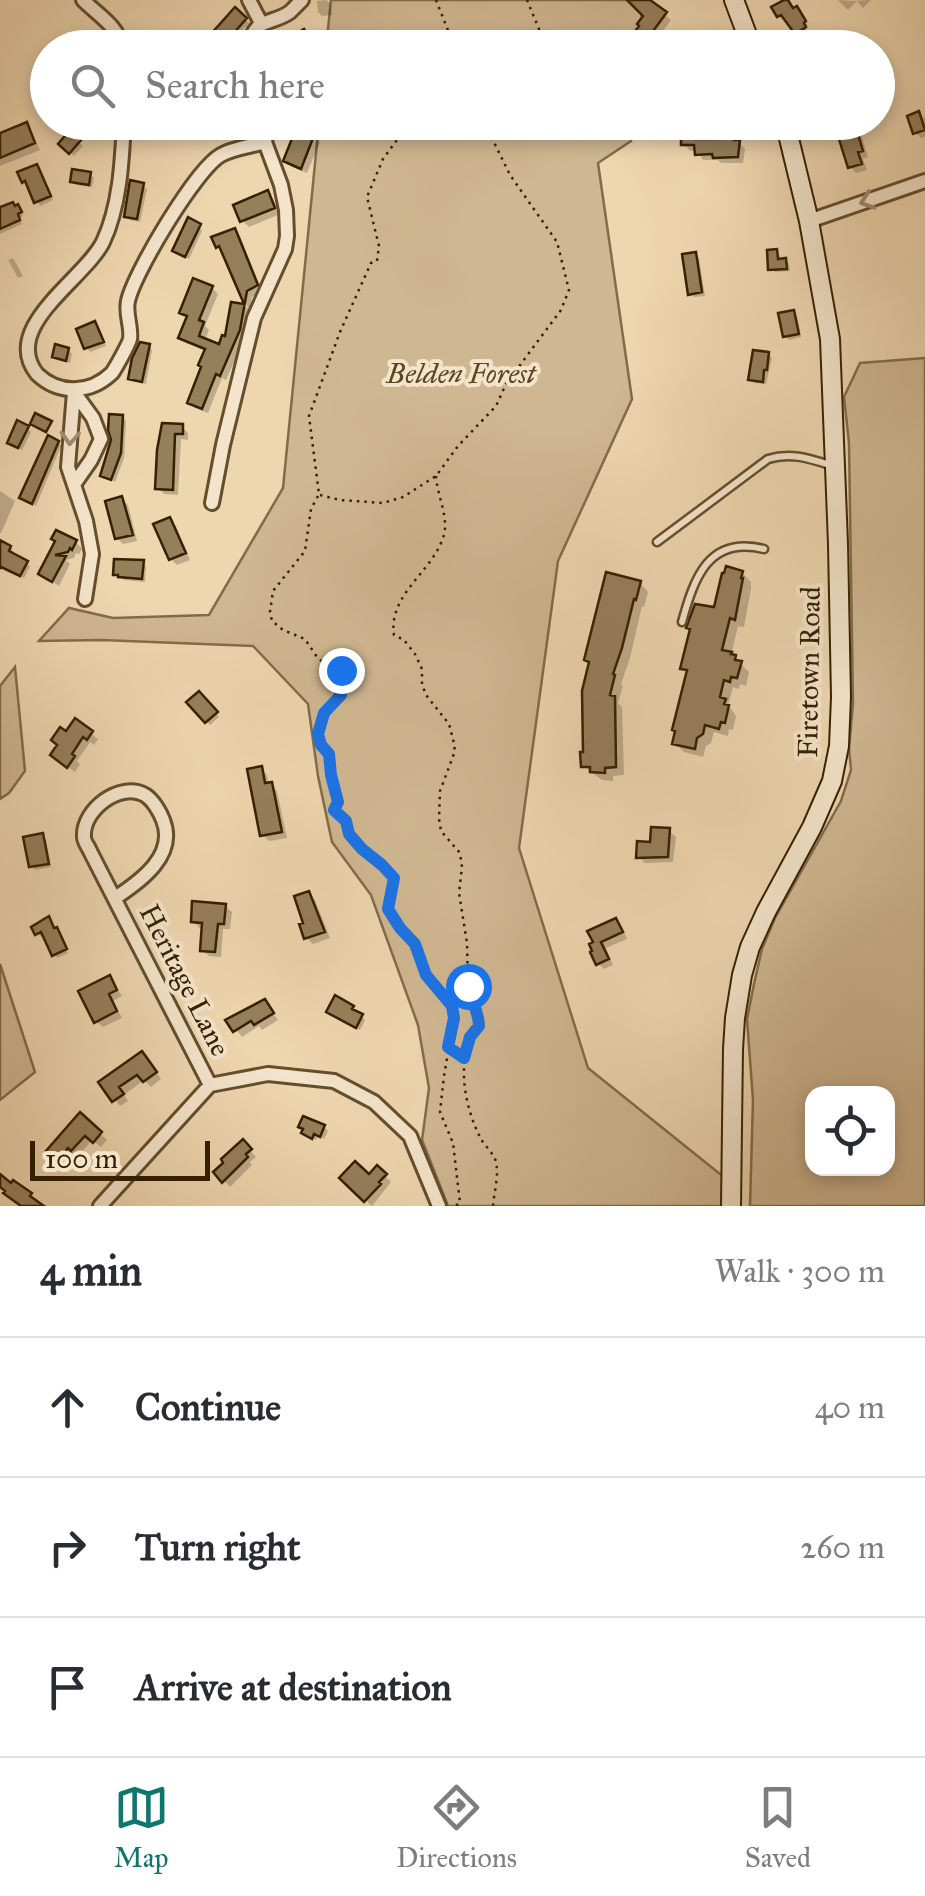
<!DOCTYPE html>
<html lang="en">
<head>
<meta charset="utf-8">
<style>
	:root { --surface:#fff; --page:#f7f7f7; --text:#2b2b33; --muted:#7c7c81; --line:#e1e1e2; --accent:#0f766e }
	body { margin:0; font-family:"IM FELL Great Primer",serif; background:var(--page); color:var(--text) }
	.controls { position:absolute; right:30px; bottom:30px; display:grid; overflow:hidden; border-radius:20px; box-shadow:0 5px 15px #0003 }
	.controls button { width:90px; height:90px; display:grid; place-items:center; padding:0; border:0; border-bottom:2px solid var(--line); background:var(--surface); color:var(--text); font:50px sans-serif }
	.scale { position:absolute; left:30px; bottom:25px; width:180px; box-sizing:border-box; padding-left:10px; border:5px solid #362000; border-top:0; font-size:28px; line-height:35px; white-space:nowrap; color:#362000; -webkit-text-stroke:8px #f4e4cb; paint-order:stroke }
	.stop { position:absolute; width:30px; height:30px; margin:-22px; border:8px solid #1a73e8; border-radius:50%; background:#fff }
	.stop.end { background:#1a73e8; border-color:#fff; box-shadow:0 2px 10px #0008 }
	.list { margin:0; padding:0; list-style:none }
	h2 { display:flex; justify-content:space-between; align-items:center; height:130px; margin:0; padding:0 40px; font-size:42px }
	h2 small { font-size:32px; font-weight:400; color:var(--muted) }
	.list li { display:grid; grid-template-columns:65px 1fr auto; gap:30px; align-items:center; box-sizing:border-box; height:140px; padding:0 40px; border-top:2px solid var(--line) }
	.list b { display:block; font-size:38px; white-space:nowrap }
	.list em { font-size:32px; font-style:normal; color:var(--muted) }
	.icon { flex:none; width:55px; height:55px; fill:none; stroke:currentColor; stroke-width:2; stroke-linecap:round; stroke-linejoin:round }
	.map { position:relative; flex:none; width:925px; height:1206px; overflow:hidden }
	.search { position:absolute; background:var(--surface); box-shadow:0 5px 15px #0003; left:30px; right:30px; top:30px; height:110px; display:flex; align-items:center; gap:25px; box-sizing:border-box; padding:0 35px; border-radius:55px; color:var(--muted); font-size:38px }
	.sheet { height:550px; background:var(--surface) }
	nav { display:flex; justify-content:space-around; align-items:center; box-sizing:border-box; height:140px; border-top:2px solid var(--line); background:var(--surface); font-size:28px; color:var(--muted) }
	nav a { display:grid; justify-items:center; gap:5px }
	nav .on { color:var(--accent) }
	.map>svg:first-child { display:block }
	.green { fill:#cfb791; stroke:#826c48; stroke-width:2.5; fill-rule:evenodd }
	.shadow { fill:#0003 }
	.building { fill:#967f5b; stroke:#362000; stroke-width:2.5 }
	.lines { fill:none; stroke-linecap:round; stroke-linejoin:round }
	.lane-casing { stroke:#644e2c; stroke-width:11 }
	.street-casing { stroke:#644e2c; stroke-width:18 }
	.secondary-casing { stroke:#362000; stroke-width:22 }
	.path { stroke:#362000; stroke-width:2.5; stroke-dasharray:2.5 5; stroke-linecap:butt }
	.lane { stroke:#f4e4cb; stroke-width:6 }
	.street { stroke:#f4e4cb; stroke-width:12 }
	.secondary { stroke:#f4e4cb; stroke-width:18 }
	.oneway { stroke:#9e8c70 }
	.route { stroke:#1a73e8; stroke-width:12 }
	.labels { text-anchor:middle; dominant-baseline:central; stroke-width:8; stroke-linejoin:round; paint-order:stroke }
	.park-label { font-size:28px; font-style:italic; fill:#5c4624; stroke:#f4e4cb }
	.street-label { font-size:28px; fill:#362000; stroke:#f4e4cb }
</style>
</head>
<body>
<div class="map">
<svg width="925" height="1206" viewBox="0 0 925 1206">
	<rect width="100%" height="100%" fill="#eed6af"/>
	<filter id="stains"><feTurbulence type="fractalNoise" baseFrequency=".002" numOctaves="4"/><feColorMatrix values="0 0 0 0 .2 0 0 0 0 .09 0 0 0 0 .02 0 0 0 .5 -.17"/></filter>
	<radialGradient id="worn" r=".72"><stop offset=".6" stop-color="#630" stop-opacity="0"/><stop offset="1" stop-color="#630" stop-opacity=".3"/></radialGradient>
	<!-- green -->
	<path class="green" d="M331,0H643L639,47L326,48Z
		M319,123H632L631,141L598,163L632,399L558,561L519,848L588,1068L725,1178L724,1206H448L422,1140L429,1088L418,1025L371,895L332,842L318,776L308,704L253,646L101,640L39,641L69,608L113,618L209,615L283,488Z
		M925,358V1206H750L753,1100L747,1019L754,984L762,949L775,918L841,801L851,770L849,748L853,704L849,443L844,397L860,363ZM812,1094H888V1168H812Z
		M15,667L25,771L9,793L0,799V686Z
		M0,964L35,1072L0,1100Z"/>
	<!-- shadow -->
	<path class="shadow" d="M326,0L330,3L332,15L322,16L318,12L317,1Z
		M640,0H646L671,20L655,42L646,35V17Z
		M838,0L853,1L871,0L863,8L857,1L848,10Z
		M235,10L249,23L228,46L214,33Z
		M794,11L800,13L808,26L805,27L808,32L800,36L786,17L782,19L779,16Z
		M80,38L89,48L69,47Z
		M918,114L922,118L925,117V137L921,138L915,132Z
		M231,122H254L252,128Z
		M26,125L32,132L40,150L0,166V137Z
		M855,127L861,134L868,157L863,159L867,170L856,173L850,167Z
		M70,134L83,146L74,156L61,144Z
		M694,134L701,142L720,141L732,136L745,149L743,163H721L718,160H703L697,150L690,151L684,144Z
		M314,135L320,142L307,173L292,167L286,161Z
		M37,167L53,200L40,206L29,185L24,181Z
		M90,175L94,178L92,187L76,185L73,181Z
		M143,186L147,189L140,222L130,220L127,216Z
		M267,193L273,199L280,214L249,227L243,221L236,206Z
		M0,210L21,211L23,216L20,218L22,224L0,234Z
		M198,225L202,231L189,259L179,254Z
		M234,230L240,236L262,291L252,297L245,337L226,380L222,378L208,413L195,408L189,402L206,351L186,343L181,338L188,319L182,313L212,288L218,294L205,326L209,330L205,341L220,347L227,340L233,305L248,308L224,252L218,246Z
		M776,252L780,255V261H786L789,264L790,271L775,272L771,268Z
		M695,255L699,258L705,296L694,297L690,293Z
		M13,258L23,276L18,278L8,260Z
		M793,312L797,316L801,337L789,340L785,336Z
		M95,324L106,346L90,352L87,348Z
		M149,346L152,350L146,384L135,381L131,378Z
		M68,350L72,354L70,363L58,360L55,357Z
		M768,354L772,358L766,384L754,383L751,379Z
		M122,417L126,421L124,458L115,482L103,475Z
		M164,425L182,427L188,433V440L181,439L178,495L164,494L158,488Z
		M27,428L31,432L22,450L13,446L10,442Z
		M58,443L61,446L36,506L26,501L22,497Z
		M0,491L15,501L1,533H0Z
		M122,499L128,505L137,541L123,544L117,538Z
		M169,520L176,526L190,560L177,565L171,559Z
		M57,542H76L82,549L79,554L76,553L74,558L66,560L70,564L59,586L41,574Z
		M10,548L14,552L12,555L30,566L24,578L6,569L0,560V554Z
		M142,563L146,566L145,582L124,580L116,574Z
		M742,573L751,582V589L744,627L738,626L731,655L749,672L746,686L740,684L739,689L733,687L728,705L736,716L733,730L729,729L728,736L714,732L711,743L706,746L703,757L684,752L675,743L689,674L683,668L716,609Z
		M640,583L648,592L644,607L642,606L630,658L621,684L623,686L618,703L622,707L624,775L613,776V781L602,780L583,766L586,754L584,691Z
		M199,694L219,717L210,725L190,702Z
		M75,722L98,739L94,745L90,742L77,761L80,764L75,772L59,761L66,734Z
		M261,769L267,775L269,785L277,791L287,838L269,841L263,835Z
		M669,831L676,837L673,862L645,863L639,857Z
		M42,836L46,840L51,867L35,870L31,866Z
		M308,894L315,900L330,938L313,944L307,938Z
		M225,906L232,912L230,929H223L221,957L209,956L202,950L204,928H200L193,921Z
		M616,921L622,927L627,939L606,948L613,965L604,969L598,963L592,945Z
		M52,923L68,953L57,958L45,935L41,937L37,933Z
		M109,978L122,996L113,1001L122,1018L103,1027L96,1021Z
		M265,1002L278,1020L262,1030L259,1026L242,1037L229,1020Z
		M352,1008L365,1020L360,1030L332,1015Z
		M148,1060L161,1079L151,1087L144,1080L124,1095L128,1101L120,1106L101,1082Z
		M80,1116L107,1140L101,1147L92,1140L79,1155L76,1153L65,1165L50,1151Z
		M324,1127L328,1131L324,1139L318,1136L316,1140L308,1137Z
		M243,1143L256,1157L250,1162L252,1165L230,1187L216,1172Z
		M377,1168L391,1182L372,1206L342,1178L369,1177Z"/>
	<!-- building -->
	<path class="building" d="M627,0H650L667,12L648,38L636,30L639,26L637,24L643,16Z
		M784,0H788L793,8L797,6L806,21L804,23L806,27L795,34L781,15L777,17L771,7Z
		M235,7L247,18L223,45L211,34Z
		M304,29L315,48H272Z
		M919,111L925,130L913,134L907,116Z
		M27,122L35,143L0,158V133Z
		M855,124L863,151L858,152L862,164L848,168L838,136L842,135L841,129Z
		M297,126L315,133L301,169L283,161Z
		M70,130L81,140L69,154L58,144Z
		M695,131V139H717V134L733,133L734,140H740L738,157L713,158L712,154L695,155L694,145H681V132Z
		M37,164L51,196L34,203L25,181L22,183L17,172Z
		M72,169L91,172L89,185L70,182Z
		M130,180L144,183L137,219L124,217Z
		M268,190L275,208L240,222L233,205Z
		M13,202L15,206L18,204L22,212L18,214L20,220L0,229V207Z
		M188,217L201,224L185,257L172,251Z
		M235,228L258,285L247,291L240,330L220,376L216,374L202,409L187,403L201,367L198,365L205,349L178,338L187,316L179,313L193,278L213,286L199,320L204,322L199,336L219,344L222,335L225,336L231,302L244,304L219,246L216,248L211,237Z
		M777,249L778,259L786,258L787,269L768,270L767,250Z
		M696,252L702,292L688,295L682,254Z
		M794,310L799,334L783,337L778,313Z
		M95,321L104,342L84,349L76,329Z
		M140,342L150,344L142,382L128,379L132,358Z
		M55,344L69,348L66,361L52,357Z
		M753,350L769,352L767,370H764L763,382L748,380Z
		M35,413L52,421L46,432L30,424Z
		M109,414L123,415L121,453L111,480L100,476L111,440L108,430Z
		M17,420L29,426L18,448L7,443Z
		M162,423L183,424V434H175L173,490L155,489L157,450Z
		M48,435L59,441L32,504L19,498Z
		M122,496L133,535L115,539L105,501Z
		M170,517L186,553L169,560L153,524Z
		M56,530L77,540L72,550L70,548L68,552L55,555L66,556L52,582L38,574L55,541L51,539Z
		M0,540L11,546L9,551L28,561L20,576L1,567L0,569Z
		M114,559L144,560L142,579L118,577V575H113Z
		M726,566L743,571L741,578H743L735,620L730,618L722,650L732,652L731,654L736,655L735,660L742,661L737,678L731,677L730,682L724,680L720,697L726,699L724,704L729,705L725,723L721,722L719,729L705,725L703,734L697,738L695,749L672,744L675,731L672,730L687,670L680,669L690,629L686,628L695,604L714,607L722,573H724Z
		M606,572L641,581L636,600L634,599L622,648L613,674L615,675L610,695L615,696L616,767L605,768V773L590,772V767H581L580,752H583L582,691L589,662L584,660Z
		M199,691L218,712L205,723L186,702Z
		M75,718L93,731L87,740L83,737L72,754L75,756L67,768L50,755L57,745L51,740L60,727L66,731Z
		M262,766L265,783L272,782L282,832L260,836L247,769Z
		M651,827L670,828L668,857L636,858L637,841L650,842Z
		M43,833L49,864L29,867L23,837Z
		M309,891L325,932L304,939L299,924L303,923L294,896Z
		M192,901L226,904L224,924H218L215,952L200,951L202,923L191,922Z
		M49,916L54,928L57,927L67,949L52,956L41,932L35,935L31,927Z
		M616,918L623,932L601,942L609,959L596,965L590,952L592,951L589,944L593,942L587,931Z
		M110,975L117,990L109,994L117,1011L94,1023L78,991Z
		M335,995L354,1006L352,1009L363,1014L356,1028L326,1012Z
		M265,999L274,1013L254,1025L251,1021L233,1032L225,1020Z
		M142,1051L157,1072L143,1082L137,1075L119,1087L124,1094L112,1102L98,1082Z
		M80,1112L102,1132L93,1143L85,1136L71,1151L68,1148L57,1161L46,1151Z
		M303,1116L325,1125L320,1137L314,1134L312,1139L301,1133L303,1129L298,1127Z
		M243,1139L252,1149L246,1154L248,1157L222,1183L213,1172L223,1163L221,1159Z
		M355,1161L369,1174L377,1165L387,1174L379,1182L381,1184L364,1202L339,1178Z
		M0,1174L11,1183L13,1180L32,1193L30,1196L44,1206H21L3,1193L5,1191L0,1187Z"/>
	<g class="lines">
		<!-- lane casing -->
		<g class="lane-casing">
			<path id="lane" d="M657,542L768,459C790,452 808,458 830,465
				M682,622C694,579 708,535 764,549"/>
		</g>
		<!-- street casing -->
		<g class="street-casing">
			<path id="street" d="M83,0C99,16 117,25 123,48
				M249,0L261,23
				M249,48C254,16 270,26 290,12C294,8 298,4 302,0
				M124,122C122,161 120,206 103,242C84,280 0,327 37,374C59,395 90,394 112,373C115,369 129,344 130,339C132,327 125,314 128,301C134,273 196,169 221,155C233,148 252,146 265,142L268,122
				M809,221L925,181
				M74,392L68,467L86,521L92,554L85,599
				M74,392L93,418L101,439L91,460L75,483
				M212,503L223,445L254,318L285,249L287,236L286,210L281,185L265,142
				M115,898C141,881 177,855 163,820C160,812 153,800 145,795C120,781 82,810 84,837C84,842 88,846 90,851L210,1085
				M100,1206L210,1085L268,1074L334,1081L374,1102L410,1136L439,1206"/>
		</g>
		<!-- secondary casing -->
		<g class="secondary-casing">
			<path id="secondary" d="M734,0L752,48
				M731,1206L733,1049L735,1018L742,975L750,947L766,912L812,827L832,781L839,746L841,697L838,544L830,339L809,221L785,122"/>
		</g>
		<!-- path -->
		<path class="path" d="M436,0L455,48
			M527,0L539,29L538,42L532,48
			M410,122L383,159L367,197L379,246L377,261L371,263L340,332L309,416L319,494L311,509L305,551L273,591L270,612L272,621L283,630L305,639L317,657L328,667L341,670V695L324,713L317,733L321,745L329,754L331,775L338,802L334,810L346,821L349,834L362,849L382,865L394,878L389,909L400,928L415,944L426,975L452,1006L454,1018L444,1076L440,1112L453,1143L460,1203L455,1206
			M436,476C437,496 450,519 443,538C431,573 388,595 394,635L404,640L415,654L422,669V684L426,695L449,724L453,739L455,751L440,791L439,819L441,831L460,853L462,867L459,893L467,943L468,986L472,1003L479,1019V1026C454,1055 464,1107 481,1139C485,1146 492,1152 495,1159C500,1171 494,1193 493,1206
			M320,495L340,500L383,503L403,497L436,476L458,446L496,406L506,384L561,310L569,290L557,242L510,175L484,122
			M449,1047L463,1057"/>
		<!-- lane -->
		<use href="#lane" class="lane"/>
		<!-- street -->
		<use href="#street" class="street"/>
		<!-- secondary -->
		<use href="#secondary" class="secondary"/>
	</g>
	<!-- one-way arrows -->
	<defs><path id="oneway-chevron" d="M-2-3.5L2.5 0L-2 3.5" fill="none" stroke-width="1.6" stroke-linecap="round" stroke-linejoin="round" transform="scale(2.5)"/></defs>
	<g class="oneway">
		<use href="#oneway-chevron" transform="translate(867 201) rotate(161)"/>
		<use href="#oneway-chevron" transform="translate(70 438) rotate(93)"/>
	</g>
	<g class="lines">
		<!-- route -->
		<path class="route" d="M341,670V695L324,713L318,734L321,745L329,754L331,775L338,802L334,810L346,821L349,834L362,849L382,865L394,878L388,909L400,928L415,944L426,975L452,1006L454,1018L448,1047L464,1058L470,1037L479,1026C479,1013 471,999 468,986"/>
	</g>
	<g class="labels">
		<!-- park labels -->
		<g class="park-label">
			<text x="461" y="373">Belden Forest</text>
		</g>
		<!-- street labels -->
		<g class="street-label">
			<text transform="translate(809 672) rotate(-89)">Firetown Road</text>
			<text transform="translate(185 980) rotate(63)">Heritage Lane</text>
		</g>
	</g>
	<rect width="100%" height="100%" filter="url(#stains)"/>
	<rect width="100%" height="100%" fill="url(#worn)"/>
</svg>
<div class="controls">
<button><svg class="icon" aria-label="locate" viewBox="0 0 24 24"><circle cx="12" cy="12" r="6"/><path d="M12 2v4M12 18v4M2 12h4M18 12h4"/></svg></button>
</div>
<div class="scale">100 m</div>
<div class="stop" style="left:468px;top:986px"></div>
<div class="stop end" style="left:341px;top:670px"></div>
<div class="search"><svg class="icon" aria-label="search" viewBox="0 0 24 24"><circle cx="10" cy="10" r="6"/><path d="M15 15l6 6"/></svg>Search here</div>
</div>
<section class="sheet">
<h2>4 min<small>Walk · 300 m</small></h2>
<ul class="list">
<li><svg class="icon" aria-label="ahead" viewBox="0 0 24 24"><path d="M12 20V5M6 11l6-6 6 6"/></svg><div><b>Continue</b></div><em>40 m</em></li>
<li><svg class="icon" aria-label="right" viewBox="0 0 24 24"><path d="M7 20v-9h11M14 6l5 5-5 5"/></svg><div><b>Turn right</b></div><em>260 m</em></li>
<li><svg class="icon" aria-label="arrive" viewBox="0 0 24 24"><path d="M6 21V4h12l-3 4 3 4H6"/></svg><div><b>Arrive at destination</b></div></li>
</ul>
</section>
<nav>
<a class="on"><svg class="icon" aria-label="map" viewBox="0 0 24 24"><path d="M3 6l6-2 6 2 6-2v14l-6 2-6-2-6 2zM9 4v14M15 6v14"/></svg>Map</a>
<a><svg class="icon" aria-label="directions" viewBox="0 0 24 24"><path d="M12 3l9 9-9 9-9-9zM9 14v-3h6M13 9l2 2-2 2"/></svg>Directions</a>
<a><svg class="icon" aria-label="saved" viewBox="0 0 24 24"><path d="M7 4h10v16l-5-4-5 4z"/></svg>Saved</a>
</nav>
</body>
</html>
